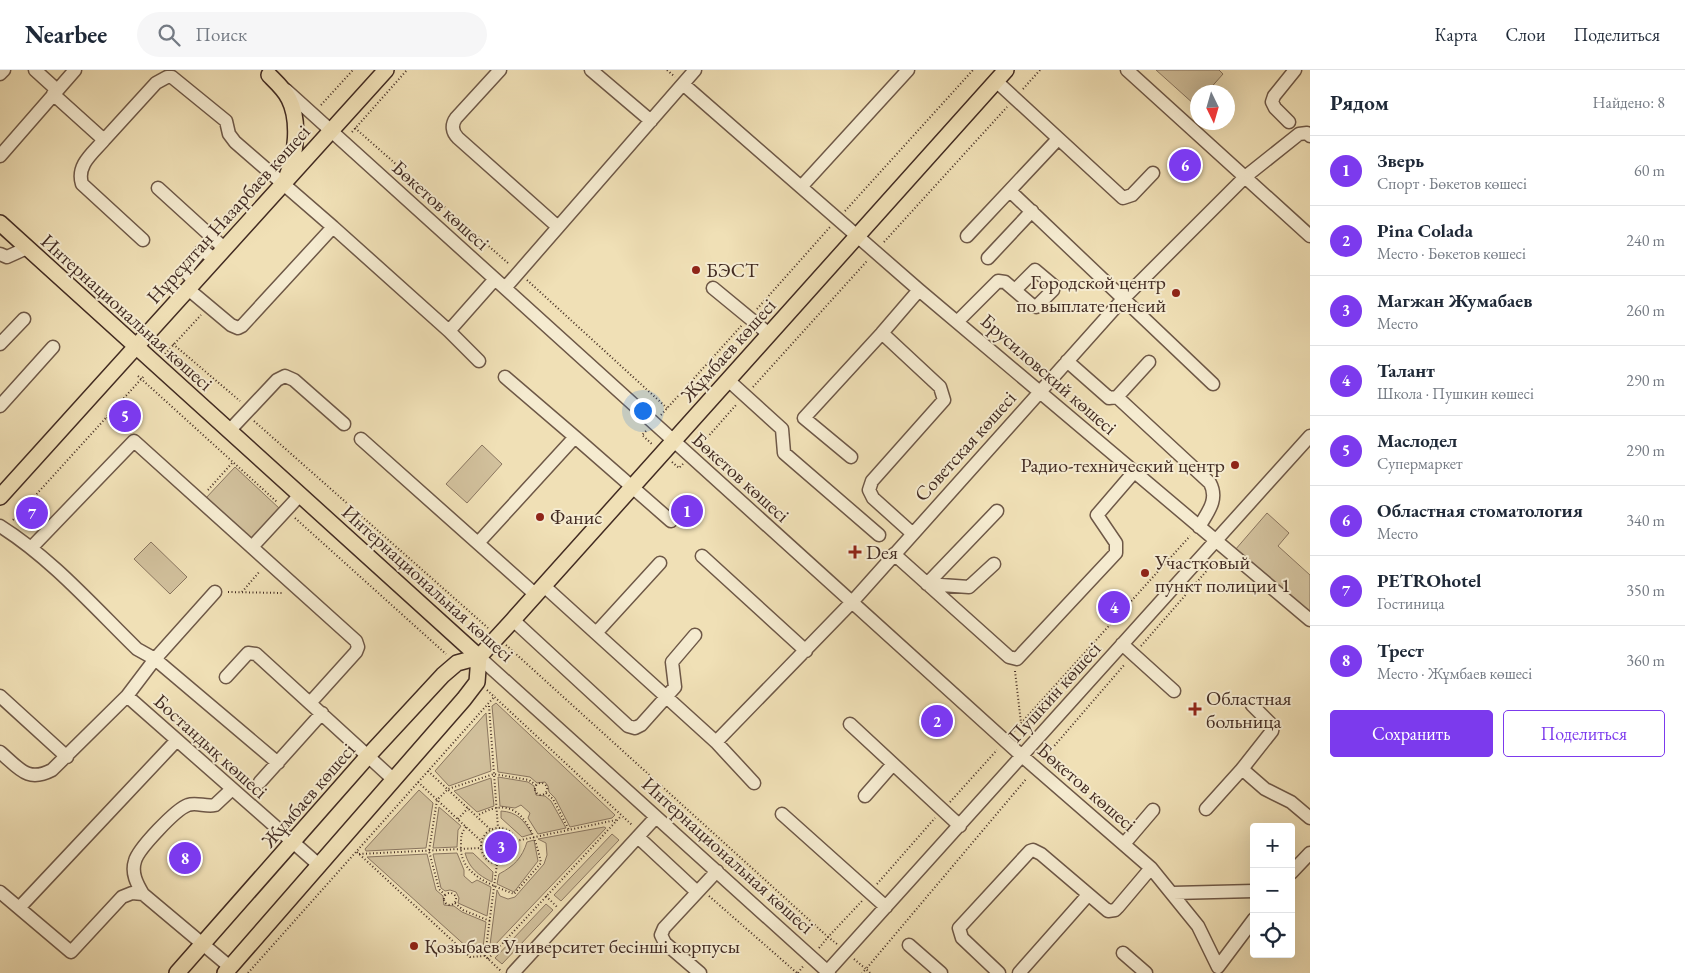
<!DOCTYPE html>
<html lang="ru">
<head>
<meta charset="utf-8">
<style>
	:root { --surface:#fff; --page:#f6f6f7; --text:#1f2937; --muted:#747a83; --line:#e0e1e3; --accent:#7c3aed }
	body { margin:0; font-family:"EB Garamond",serif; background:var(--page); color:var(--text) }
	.controls { position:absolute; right:15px; bottom:15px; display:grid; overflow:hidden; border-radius:5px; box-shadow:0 5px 20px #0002 }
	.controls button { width:45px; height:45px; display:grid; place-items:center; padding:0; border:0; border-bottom:1px solid var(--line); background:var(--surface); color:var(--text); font:25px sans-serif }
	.compass { position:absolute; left:1190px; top:15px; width:45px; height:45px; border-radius:50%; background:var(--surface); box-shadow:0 5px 20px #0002; rotate:175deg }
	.you { position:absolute; left:642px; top:340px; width:18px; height:18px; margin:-12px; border:4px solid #fff; border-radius:50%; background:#1a73e8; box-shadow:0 0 0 8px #1a73e833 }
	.badge { display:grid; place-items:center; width:32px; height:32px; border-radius:50%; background:var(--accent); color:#fff; font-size:16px; font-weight:700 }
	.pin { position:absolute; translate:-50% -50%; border:2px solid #fff; box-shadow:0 1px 5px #0006 }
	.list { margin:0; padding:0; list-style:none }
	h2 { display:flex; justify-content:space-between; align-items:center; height:65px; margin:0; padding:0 20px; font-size:21px }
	h2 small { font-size:16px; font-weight:400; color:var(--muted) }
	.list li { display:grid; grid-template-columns:32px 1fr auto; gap:15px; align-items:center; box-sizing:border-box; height:70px; padding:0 20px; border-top:1px solid var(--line) }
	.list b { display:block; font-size:19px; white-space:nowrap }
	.list p { margin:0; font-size:16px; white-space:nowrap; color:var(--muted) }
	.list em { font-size:16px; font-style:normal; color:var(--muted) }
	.actions { display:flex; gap:10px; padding:15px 20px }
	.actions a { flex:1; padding:11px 0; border:1px solid var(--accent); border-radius:5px; text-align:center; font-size:18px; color:var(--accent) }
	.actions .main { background:var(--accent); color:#fff }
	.icon { flex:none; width:28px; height:28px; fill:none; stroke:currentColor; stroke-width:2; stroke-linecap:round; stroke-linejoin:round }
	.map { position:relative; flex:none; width:1310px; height:903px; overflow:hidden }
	header { display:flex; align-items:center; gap:30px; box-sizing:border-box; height:70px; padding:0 25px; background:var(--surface); border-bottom:1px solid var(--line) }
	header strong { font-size:24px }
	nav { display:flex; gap:28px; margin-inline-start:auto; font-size:18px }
	.search { width:350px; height:45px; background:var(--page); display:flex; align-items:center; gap:12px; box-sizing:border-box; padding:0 18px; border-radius:28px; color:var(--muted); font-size:19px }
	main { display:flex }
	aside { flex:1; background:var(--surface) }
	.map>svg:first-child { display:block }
	.green { fill:#d2c19d; stroke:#8a7660 }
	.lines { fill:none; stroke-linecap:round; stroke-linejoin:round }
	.minor-casing { stroke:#6e5847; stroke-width:15 }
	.major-casing { stroke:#422b22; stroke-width:18 }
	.path { stroke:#422b22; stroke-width:2; stroke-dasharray:1 2.5; stroke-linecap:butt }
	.minor { stroke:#f5ebd0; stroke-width:12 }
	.major { stroke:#f0e0b6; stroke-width:15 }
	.poi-dot { fill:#8f2418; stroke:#f5ebd0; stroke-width:2 }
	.labels { text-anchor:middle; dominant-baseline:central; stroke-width:4; stroke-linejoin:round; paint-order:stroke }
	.street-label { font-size:20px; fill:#422b22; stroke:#f5ebd0 }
	.poi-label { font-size:20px; fill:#422b22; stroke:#f5ebd0; text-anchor:start }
</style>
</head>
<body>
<header>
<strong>Nearbee</strong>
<div class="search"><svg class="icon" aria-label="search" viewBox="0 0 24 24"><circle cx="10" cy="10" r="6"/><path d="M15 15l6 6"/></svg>Поиск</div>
<nav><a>Карта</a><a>Слои</a><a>Поделиться</a></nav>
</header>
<main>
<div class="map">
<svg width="1310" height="903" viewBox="0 0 1310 903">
	<rect width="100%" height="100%" fill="#f0e0b6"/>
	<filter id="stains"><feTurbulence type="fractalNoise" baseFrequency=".004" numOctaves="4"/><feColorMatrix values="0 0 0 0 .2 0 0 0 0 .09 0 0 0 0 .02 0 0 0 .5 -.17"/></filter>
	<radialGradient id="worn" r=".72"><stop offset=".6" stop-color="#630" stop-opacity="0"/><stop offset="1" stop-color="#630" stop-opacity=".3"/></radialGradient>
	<!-- green -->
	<path class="green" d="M1156,0H1219L1223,4L1207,22H1198L1197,33L1195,35Z
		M482,375L502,394L467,433L446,414Z
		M235,397L280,439L251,471L205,429Z
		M1267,443L1289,463L1278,476L1310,505V542L1235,480Z
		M151,472L187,507L170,524L134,489Z
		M496,633L615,745L612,748L570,757L555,728L549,722L548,716L545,712L537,713L530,707L498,702L492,636Z
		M486,643L491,701L449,716L435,701Z
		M498,707L528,712L534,716L536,725L545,726L551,731L566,758L538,764L528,748L530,743L521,735L515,738L500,736Z
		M491,708L494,736L477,742L454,721Z
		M419,720L433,733L426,778L366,781L365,779Z
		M439,737L461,756L458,760L457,777L433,778Z
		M501,741C517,742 524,750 532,764L522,767L501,748Z
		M604,757L606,758L493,877L490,875L497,820L500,826L508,829L515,827L544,794L547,785L546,773L538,769Z
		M612,764L619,770L561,831L554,825Z
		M534,770L538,791L514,822L497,814L499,804C514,796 522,788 527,772Z
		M457,783L464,800V806L472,813L477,810L491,817L487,846L458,833L459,828L456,822L450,820L445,821L441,818L433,784Z
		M465,783H473L493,802L492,812C478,805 469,798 465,783Z
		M427,784L436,820L443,826L444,835L454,836L462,842L486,852L483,878L469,879L367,787Z
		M546,834L553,840L502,894L495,888Z"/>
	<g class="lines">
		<!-- minor casing -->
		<g class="minor-casing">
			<path id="minor" d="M35,0L57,20
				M500,0L456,48C451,55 452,62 458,68L558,157
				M591,0L651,51
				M1127,0L1310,166
				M0,4L4,0
				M996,11L1123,128L1132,125L1153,103
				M683,14L919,220L1310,550
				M286,20L1022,686L1151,798L1198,856L1218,897L1254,849
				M53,24L104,70C93,83 76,95 82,114L143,170
				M1289,52L1275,38L1272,32L1274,26L1295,0
				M104,70L156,13L167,7H172L226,51L229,64L235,72L333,157
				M0,86L75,0
				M801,117L908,0
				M158,118L224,178
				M1010,121L1213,314
				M967,166L1058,69
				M0,184L7,187L27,178
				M988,188L1032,141
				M194,211L185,201L200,182H205L214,189
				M505,218L695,0
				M713,218L769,264
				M188,219L231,255L238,258L242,256L333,157L449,261L495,209
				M958,251L998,211L1005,212L1033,236L1036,237L1053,220L1054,216L1035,200L1015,220
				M449,261L479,291
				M0,274L24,249
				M1067,291L1109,328L1117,327L1210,413C1219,430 1207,443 1199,457
				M505,307L575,367
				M728,310L782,359L784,383L879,465
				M1117,327L1149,292
				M0,336L53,277
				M229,361L277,310L285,306L294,310L344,354
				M361,369L536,525
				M851,387L804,348L882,263
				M0,456C51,488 94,537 137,579L155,589L278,693
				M913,464L873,428L869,420L872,411L944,330L940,317L882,263L919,220
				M478,473L575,367L671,451
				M252,477L300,425
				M31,478L134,371L356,571L358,577L356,582L310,633
				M894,484L1009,587L1017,589L1116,483V473L1097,445L1134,402
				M702,486L806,581
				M927,514L997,441
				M927,514L969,517L994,494
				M544,516L716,672L754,713
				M513,550L628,656L635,658L641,655L675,617L672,592L695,565
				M597,562L660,493
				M1122,574L1174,621
				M479,587L829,903
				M226,607L248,583L256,584L394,710
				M0,626L67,687
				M127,626L320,796
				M1252,635L1273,656L1272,661L1242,699L1265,719L1291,732L1310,748
				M850,654L960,756
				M716,672L853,531L1123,229L1245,107L1299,64L1307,63L1310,66
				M0,682C19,698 27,713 52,700L127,626L155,589L215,522
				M260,712L322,643
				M865,726L893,694
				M1206,739L1242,699
				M782,744L886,837
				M639,768L697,822
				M1124,774L1153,740
				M1291,803L1310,783
				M0,822L19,838L177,670
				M1173,823L1254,821
				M19,838L71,882L122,827L132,823L143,824
				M909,875L941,903
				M1123,883L1146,903
				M230,897L143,824C137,814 131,803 135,791C138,779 176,739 188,735C196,732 206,737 215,735L231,720
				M513,903L656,747
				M700,903L665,873L661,865L664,858L717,801
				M826,903L1310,366
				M999,903L962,868L959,858L1030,781L1033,780L1041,784L1108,841L1115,840L1118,837L1151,798
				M1019,903L1088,825"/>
		</g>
		<!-- major casing -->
		<g class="major-casing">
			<path id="major" d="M269,5C276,12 285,20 289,29C300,51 296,85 287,106
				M0,153L479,587
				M0,427L386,0
				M177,903L368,686L443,605L457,593L479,587L513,550L1006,0
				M225,903L464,629L477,612L479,587"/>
		</g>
		<!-- path -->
		<path class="path" d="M667,0L675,7
			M1023,19L1040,0
			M321,35L353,0
			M355,58L509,194
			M352,62L407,0
			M845,141L973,0
			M884,172L1007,37
			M527,210L667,338
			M757,239L830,157
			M173,274L240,331
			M165,284L201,245
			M138,306L277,432
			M753,317L867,191
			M661,345L742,255
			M107,347L125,363
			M254,351L488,558
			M646,361L642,365L653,375
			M698,378L736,335
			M672,392L679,398L683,394
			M208,420L233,392
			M295,448L446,584
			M13,450L144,306
			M228,522L283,523
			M242,522L260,501
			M506,575L828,867L862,831
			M1141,576L1217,489
			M1015,601L1021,653
			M487,620L632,755
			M489,636L498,758
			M1014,661L1190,466
			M1043,689L1125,594
			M428,701L491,760
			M418,712L481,771
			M535 719a6 6 0 1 1 12 0a6 6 0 1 1-12 0Z
			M546,723L553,729L569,760
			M950,732L997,680
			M458,749L468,738
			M466,757C461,763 461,767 461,775C459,805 492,815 514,824L541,793C534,759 518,720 477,746
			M481 776a18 18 0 1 1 36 0a18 18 0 1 1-36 0Z
			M516,771L616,750
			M357,782L470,887L485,886L502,902
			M359,784L481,778
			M877,814L935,748
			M444 829a6 6 0 1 1 12 0a6 6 0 1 1-12 0Z
			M445,825L439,819L429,781L437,730L448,719L494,704L529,710L536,715
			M546,826L557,837
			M709,826L797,903
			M455,833L463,840L490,851
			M819,878L828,867L837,874
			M485,886L497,794
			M488,889L621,746
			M854,889L866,899L862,903
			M248,903L495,626
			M798,903L804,895
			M870,903L866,899L1027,708"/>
		<!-- minor -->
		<use href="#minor" class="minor"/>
		<!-- major -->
		<use href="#major" class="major"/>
	</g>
	<!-- markers -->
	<g class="poi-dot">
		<circle cx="696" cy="200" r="5"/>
		<circle cx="1176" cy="223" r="5"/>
		<circle cx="1235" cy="395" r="5"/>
		<circle cx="540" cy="447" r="5"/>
		<path d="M852.5 474.5h5v5h5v5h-5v5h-5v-5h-5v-5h5z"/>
		<circle cx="1145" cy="503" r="5"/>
		<path d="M1192.5 631.5h5v5h5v5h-5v5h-5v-5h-5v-5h5z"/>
		<circle cx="414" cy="876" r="5"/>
	</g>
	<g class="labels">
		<!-- street labels -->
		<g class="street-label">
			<text transform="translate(441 135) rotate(42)">Бөкетов көшесі</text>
			<text transform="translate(228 144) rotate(-48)">Нұрсұлтан Назарбаев көшесі</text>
			<text transform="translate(127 242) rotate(42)">Интернациональная көшесі</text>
			<text transform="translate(728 280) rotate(-48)">Жұмбаев көшесі</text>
			<text transform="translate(1049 304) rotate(41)">Брусиловский көшесі</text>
			<text transform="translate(965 376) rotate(-48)">Советская көшесі</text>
			<text transform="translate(741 407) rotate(42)">Бөкетов көшесі</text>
			<text transform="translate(428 513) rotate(42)">Интернациональная көшесі</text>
			<text transform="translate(1054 622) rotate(-48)">Пушкин көшесі</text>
			<text transform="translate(211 676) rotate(42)">Бостандық көшесі</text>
			<text transform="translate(1087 717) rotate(41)">Бөкетов көшесі</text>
			<text transform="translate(308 725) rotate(-49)">Жұмбаев көшесі</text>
			<text transform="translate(728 785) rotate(42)">Интернациональная көшесі</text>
		</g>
		<!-- poi labels -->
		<g class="poi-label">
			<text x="706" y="200">БЭСТ</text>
			<text x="1166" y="212" text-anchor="end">Городской центр<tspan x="1166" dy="23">по выплате пенсий</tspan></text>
			<text x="1225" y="395" text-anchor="end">Радио-технический центр</text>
			<text x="550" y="447">Фанис</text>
			<text x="866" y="482">Deя</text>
			<text x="1155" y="492">Участковый<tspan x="1155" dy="23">пункт полиции 1</tspan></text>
			<text x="1206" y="628">Областная<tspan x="1206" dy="23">больница</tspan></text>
			<text x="424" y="876">Қозыбаев Университет бесінші корпусы</text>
		</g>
	</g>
	<rect width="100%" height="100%" filter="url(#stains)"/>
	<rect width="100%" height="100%" fill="url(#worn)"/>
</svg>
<div class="controls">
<button>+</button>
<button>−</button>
<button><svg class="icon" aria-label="locate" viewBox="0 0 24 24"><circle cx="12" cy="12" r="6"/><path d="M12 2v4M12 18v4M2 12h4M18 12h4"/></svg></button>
</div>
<svg class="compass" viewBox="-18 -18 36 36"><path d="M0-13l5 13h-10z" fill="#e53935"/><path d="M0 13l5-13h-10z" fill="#747a83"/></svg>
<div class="you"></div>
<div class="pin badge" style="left:687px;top:441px">1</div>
<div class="pin badge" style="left:937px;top:651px">2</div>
<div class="pin badge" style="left:501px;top:777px">3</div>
<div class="pin badge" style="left:1114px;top:537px">4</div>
<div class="pin badge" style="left:125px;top:346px">5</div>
<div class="pin badge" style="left:1185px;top:95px">6</div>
<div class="pin badge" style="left:32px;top:443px">7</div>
<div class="pin badge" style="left:185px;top:788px">8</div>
</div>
<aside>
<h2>Рядом<small>Найдено: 8</small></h2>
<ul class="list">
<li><span class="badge">1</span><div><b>Зверь</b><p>Спорт · Бөкетов көшесі</p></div><em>60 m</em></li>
<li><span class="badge">2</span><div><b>Pina Colada</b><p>Место · Бөкетов көшесі</p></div><em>240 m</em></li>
<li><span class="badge">3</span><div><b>Магжан Жумабаев</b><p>Место</p></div><em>260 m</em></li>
<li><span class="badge">4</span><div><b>Талант</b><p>Школа · Пушкин көшесі</p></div><em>290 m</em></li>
<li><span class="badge">5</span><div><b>Маслодел</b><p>Супермаркет</p></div><em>290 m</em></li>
<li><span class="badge">6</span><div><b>Областная стоматология</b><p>Место</p></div><em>340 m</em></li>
<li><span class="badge">7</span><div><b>PETROhotel</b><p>Гостиница</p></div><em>350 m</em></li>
<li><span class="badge">8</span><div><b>Трест</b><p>Место · Жұмбаев көшесі</p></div><em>360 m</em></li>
</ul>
<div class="actions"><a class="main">Сохранить</a><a>Поделиться</a></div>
</aside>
</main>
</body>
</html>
